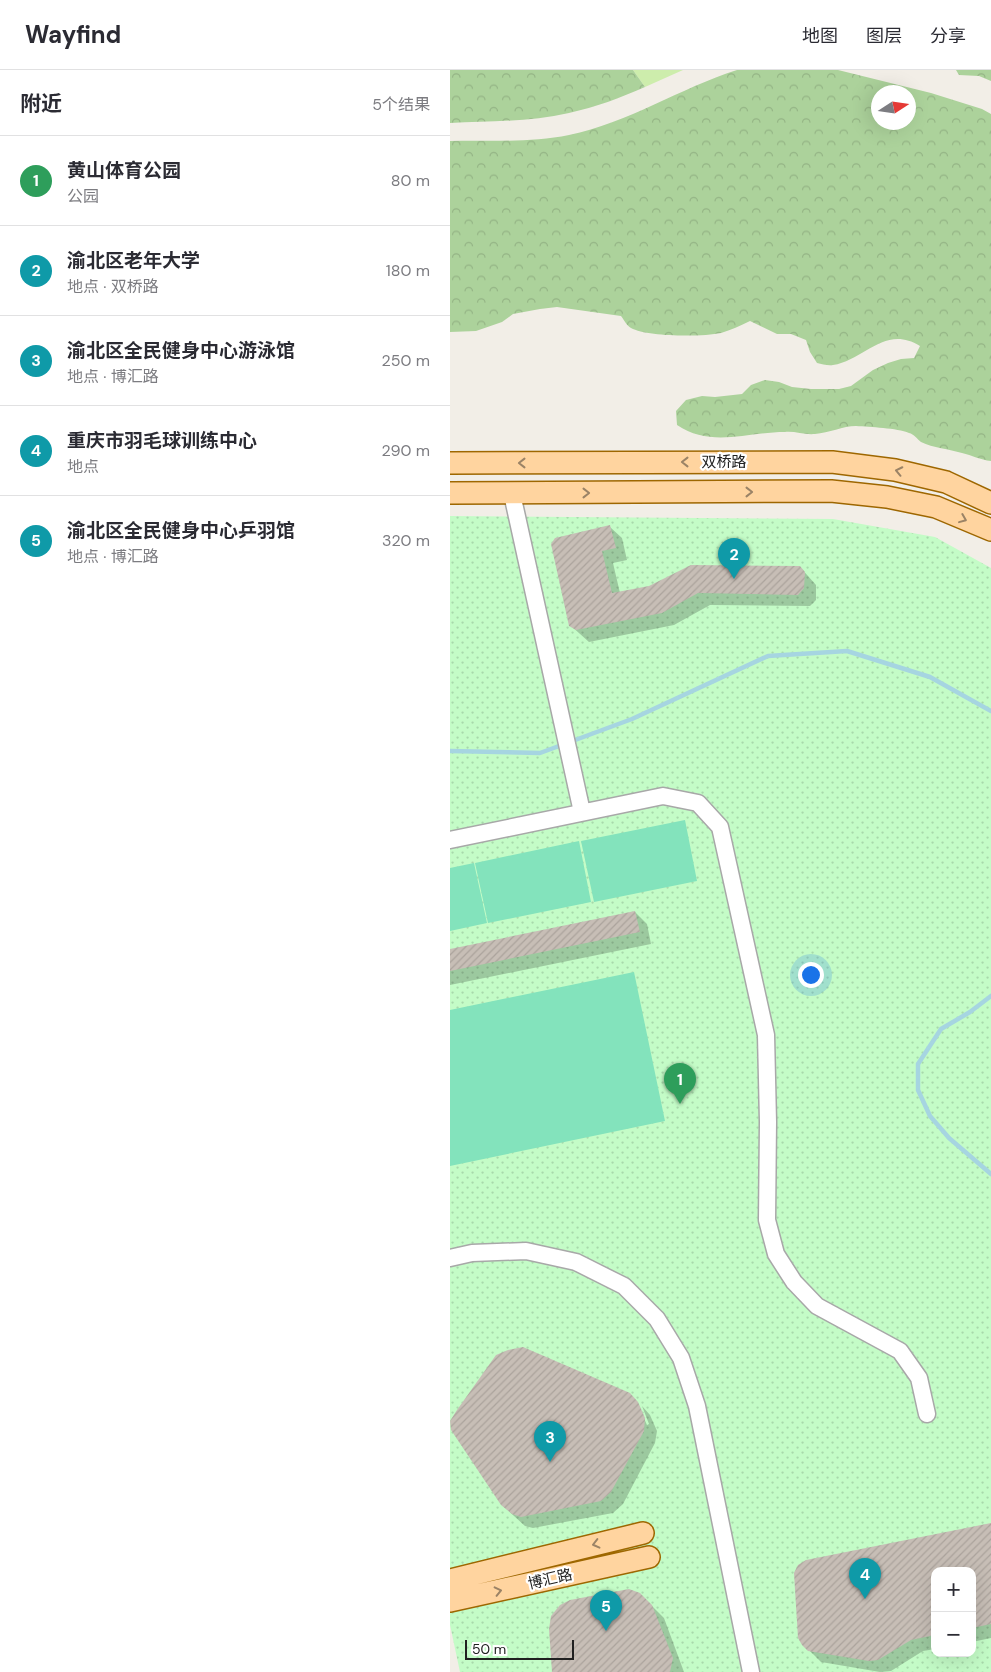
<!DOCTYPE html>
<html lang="zh">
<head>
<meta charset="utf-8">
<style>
	:root { --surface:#fff; --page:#f2f2f3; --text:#2b2b33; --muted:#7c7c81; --line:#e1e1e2; --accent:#db2777 }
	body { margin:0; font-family:"DM Sans","Noto Sans SC",sans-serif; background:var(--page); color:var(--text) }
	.controls { position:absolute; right:15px; bottom:15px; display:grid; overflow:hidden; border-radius:10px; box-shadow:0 5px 20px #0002 }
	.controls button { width:45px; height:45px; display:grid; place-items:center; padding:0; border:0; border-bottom:1px solid var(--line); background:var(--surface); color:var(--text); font:25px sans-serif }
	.compass { position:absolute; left:421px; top:15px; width:45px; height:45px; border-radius:50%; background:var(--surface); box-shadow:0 5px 20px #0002; rotate:78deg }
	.scale { position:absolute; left:15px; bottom:12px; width:109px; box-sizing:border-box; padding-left:5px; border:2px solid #212121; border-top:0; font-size:14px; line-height:18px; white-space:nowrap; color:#212121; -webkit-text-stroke:4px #fff; paint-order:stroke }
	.you { position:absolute; left:360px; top:904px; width:18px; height:18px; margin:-12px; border:4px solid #fff; border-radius:50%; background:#1a73e8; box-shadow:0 0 0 8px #1a73e833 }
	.badge { display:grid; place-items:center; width:32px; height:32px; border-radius:50%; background:var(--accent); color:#fff; font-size:16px; font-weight:700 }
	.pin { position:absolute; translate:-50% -41px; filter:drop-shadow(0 1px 2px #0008) }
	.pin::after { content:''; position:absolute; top:26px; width:18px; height:15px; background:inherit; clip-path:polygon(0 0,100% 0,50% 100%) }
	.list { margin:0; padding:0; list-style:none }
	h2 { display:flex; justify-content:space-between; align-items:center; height:65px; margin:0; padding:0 20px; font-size:21px }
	h2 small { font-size:16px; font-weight:400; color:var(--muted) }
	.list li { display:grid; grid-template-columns:32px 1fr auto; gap:15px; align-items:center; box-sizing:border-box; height:90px; padding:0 20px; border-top:1px solid var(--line) }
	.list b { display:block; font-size:19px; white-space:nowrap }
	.list p { margin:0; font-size:16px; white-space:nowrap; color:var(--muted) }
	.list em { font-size:16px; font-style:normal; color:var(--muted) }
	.map { position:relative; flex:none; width:541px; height:1602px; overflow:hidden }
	header { display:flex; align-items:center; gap:30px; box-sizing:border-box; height:70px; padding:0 25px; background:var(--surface); border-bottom:1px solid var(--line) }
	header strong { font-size:24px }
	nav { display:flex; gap:28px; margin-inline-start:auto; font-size:18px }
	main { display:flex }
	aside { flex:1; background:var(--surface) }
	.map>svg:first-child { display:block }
	.grass { fill:#cdedac }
	.forest { fill:url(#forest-crowns); fill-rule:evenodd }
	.park { fill:url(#park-dots); fill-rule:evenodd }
	.pitch { fill:#83e3bc }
	.shadow { fill:#0003 }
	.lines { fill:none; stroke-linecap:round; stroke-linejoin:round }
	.stream { stroke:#a6d5e1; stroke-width:4.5 }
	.building { fill:url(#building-hatch) }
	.minor-casing { stroke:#a8a8a8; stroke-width:19 }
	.major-casing { stroke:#9e6700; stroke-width:24 }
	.minor { stroke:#fff; stroke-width:16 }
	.major { stroke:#ffd49f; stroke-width:21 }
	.oneway { stroke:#9b8366 }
	.labels { text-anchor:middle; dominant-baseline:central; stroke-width:4.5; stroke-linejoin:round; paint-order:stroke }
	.street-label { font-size:15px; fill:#212121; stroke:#fff }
</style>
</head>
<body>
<header>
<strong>Wayfind</strong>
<nav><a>地图</a><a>图层</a><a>分享</a></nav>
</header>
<main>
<aside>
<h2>附近<small>5个结果</small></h2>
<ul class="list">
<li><span class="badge" style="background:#2e9e5b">1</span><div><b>黄山体育公园</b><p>公园</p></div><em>80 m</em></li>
<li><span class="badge" style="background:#0f9aa8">2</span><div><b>渝北区老年大学</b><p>地点 · 双桥路</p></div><em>180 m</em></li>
<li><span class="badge" style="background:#0f9aa8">3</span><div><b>渝北区全民健身中心游泳馆</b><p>地点 · 博汇路</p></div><em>250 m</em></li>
<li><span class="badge" style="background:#0f9aa8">4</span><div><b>重庆市羽毛球训练中心</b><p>地点</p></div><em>290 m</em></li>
<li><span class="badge" style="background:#0f9aa8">5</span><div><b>渝北区全民健身中心乒羽馆</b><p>地点 · 博汇路</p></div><em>320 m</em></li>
</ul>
</aside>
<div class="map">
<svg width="541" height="1602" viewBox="0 0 541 1602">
	<defs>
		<pattern id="forest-crowns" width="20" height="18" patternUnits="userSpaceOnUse" patternTransform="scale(1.25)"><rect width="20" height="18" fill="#acd29b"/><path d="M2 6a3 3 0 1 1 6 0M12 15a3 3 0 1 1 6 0" fill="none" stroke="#94b485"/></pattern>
		<pattern id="park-dots" width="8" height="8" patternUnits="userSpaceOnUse" patternTransform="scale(1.25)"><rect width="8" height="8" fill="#c4fcc7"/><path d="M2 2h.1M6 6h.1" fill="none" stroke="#a8d8ab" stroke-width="1.8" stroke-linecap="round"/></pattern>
		<pattern id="building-hatch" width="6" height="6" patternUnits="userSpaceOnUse" patternTransform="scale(1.25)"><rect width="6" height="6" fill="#c7beb6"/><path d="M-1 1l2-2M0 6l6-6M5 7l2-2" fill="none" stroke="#aba39c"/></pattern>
	</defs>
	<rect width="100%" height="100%" fill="#f2eee7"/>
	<!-- grass -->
	<path class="grass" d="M183,0H233L195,17Z"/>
	<!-- forest -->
	<path class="forest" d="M0,0H183L195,17C170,28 146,37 119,43C80,52 39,51 0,53Z
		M287,0H388L481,23L532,39L541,44V391C530,390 522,385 512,383C499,379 483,378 471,372C467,369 464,364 459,363C447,358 420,357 406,356C393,356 379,363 365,364C354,365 345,361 335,362C297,362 261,378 227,355L226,341L236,330L252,326L265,327L292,324L301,315L315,310L329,312L342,317L361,319H389L401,316L423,300L438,293L451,289L464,288L470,276C435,254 415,290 383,295C378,296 372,294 367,293L360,282L356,270L341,264H327L300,251C290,256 281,260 271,263C252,267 197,267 181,258C177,256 174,250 171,246L107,237L90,239L63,244L52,252L26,261L0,262V71C39,70 80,73 119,65C178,53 230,18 287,0ZM458,22V52H428V22Z
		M506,0H541V11L529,6L509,5Z"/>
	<!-- park -->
	<path class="park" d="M0,446L383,449L485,467L541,498V1602H10L0,1555ZM485,1501H522V1583H485Z"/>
	<!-- pitch -->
	<path class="pitch" d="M235,750L247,811L144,832L131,771Z
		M129,771L141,832L38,853L25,793Z
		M24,793L37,853L0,861V798Z
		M184,902L215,1051L0,1096V940Z"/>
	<!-- shadow -->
	<path class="shadow" d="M160,457L172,468L177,490L163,493L170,523L350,497L366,515V530L360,536L260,535L224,555L139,572L120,555Z
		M185,842L197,854L201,874L0,915V880Z
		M187,1333L197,1355L199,1354L192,1336L200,1345L207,1361L205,1373L173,1434L163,1443L83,1458L75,1456L52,1435Z
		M541,1455V1568L522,1572V1501H485V1579L473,1581L441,1601L430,1602L371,1592L353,1574Z
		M202,1536L214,1548L234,1602H103Z"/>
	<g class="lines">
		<!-- stream -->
		<path class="stream" d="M0,681L90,683L182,649L318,586L397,581L480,607L541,641
			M541,926L520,942L491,959L468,994V1020L480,1046L499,1068L541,1104"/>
	</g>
	<!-- building -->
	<path class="building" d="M160,455L166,478L152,481L162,523L199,516L241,495L350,496L355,502L354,518L348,525L248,523L212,543L126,560L119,556L101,474L105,468Z
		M185,841L190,862L0,901V879Z
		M73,1277L180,1323L188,1332L195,1348L194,1361L161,1422L151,1431L71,1447L62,1444L51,1435L1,1360L0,1351L7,1340L46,1285L58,1280Z
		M541,1453V1554L522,1558V1501H485V1565L461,1570L428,1590L419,1591L358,1581L352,1575L348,1568L344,1503L348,1495L356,1490Z
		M179,1519L190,1523L202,1535L223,1588L220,1602H102L99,1559L101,1546L110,1535L120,1530Z"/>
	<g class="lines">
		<!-- minor casing -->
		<g class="minor-casing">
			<path id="minor" d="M62,424L132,742
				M0,770L213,726L248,733L270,757L316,965L318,1052L317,1150L326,1184L344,1212L367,1236L450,1281L469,1308L477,1344
				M0,1188L22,1183L76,1181L126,1192L174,1216L207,1249L231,1288L247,1336L301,1602"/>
		</g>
		<!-- major casing -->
		<g class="major-casing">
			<path id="major" d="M0,393L382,392L445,400L496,412L541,433
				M0,423L381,421L437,427L486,437L541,460
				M0,1510L193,1463
				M0,1531L199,1487"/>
		</g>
		<!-- minor -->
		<use href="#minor" class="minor"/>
		<!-- major -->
		<use href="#major" class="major"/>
	</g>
	<!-- one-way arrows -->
	<defs><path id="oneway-chevron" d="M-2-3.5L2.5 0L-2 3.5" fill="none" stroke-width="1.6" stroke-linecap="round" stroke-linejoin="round" transform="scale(1.25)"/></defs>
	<g class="oneway">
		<use href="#oneway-chevron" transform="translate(235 392) rotate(180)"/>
		<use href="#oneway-chevron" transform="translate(72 393) rotate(180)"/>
		<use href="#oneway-chevron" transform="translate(449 401) rotate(-168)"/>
		<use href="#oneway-chevron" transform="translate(299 422)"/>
		<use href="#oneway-chevron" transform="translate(136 423)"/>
		<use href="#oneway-chevron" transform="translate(513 449) rotate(22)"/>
		<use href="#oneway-chevron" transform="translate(146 1474) rotate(166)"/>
		<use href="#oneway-chevron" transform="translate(48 1521) rotate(-13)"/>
	</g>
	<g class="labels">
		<!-- street labels -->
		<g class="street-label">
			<text x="274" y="392">双桥路</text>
			<text transform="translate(100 1509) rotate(-13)">博汇路</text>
		</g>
	</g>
</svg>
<div class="controls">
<button>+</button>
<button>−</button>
</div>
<svg class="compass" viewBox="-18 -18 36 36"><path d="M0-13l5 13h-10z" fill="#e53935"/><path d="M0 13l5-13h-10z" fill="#7c7c81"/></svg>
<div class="scale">50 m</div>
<div class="you"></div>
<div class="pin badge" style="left:230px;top:1034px;background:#2e9e5b">1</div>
<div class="pin badge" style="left:284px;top:509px;background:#0f9aa8">2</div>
<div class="pin badge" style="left:100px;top:1392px;background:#0f9aa8">3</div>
<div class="pin badge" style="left:415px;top:1529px;background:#0f9aa8">4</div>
<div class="pin badge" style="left:156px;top:1561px;background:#0f9aa8">5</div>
</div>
</main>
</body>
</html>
